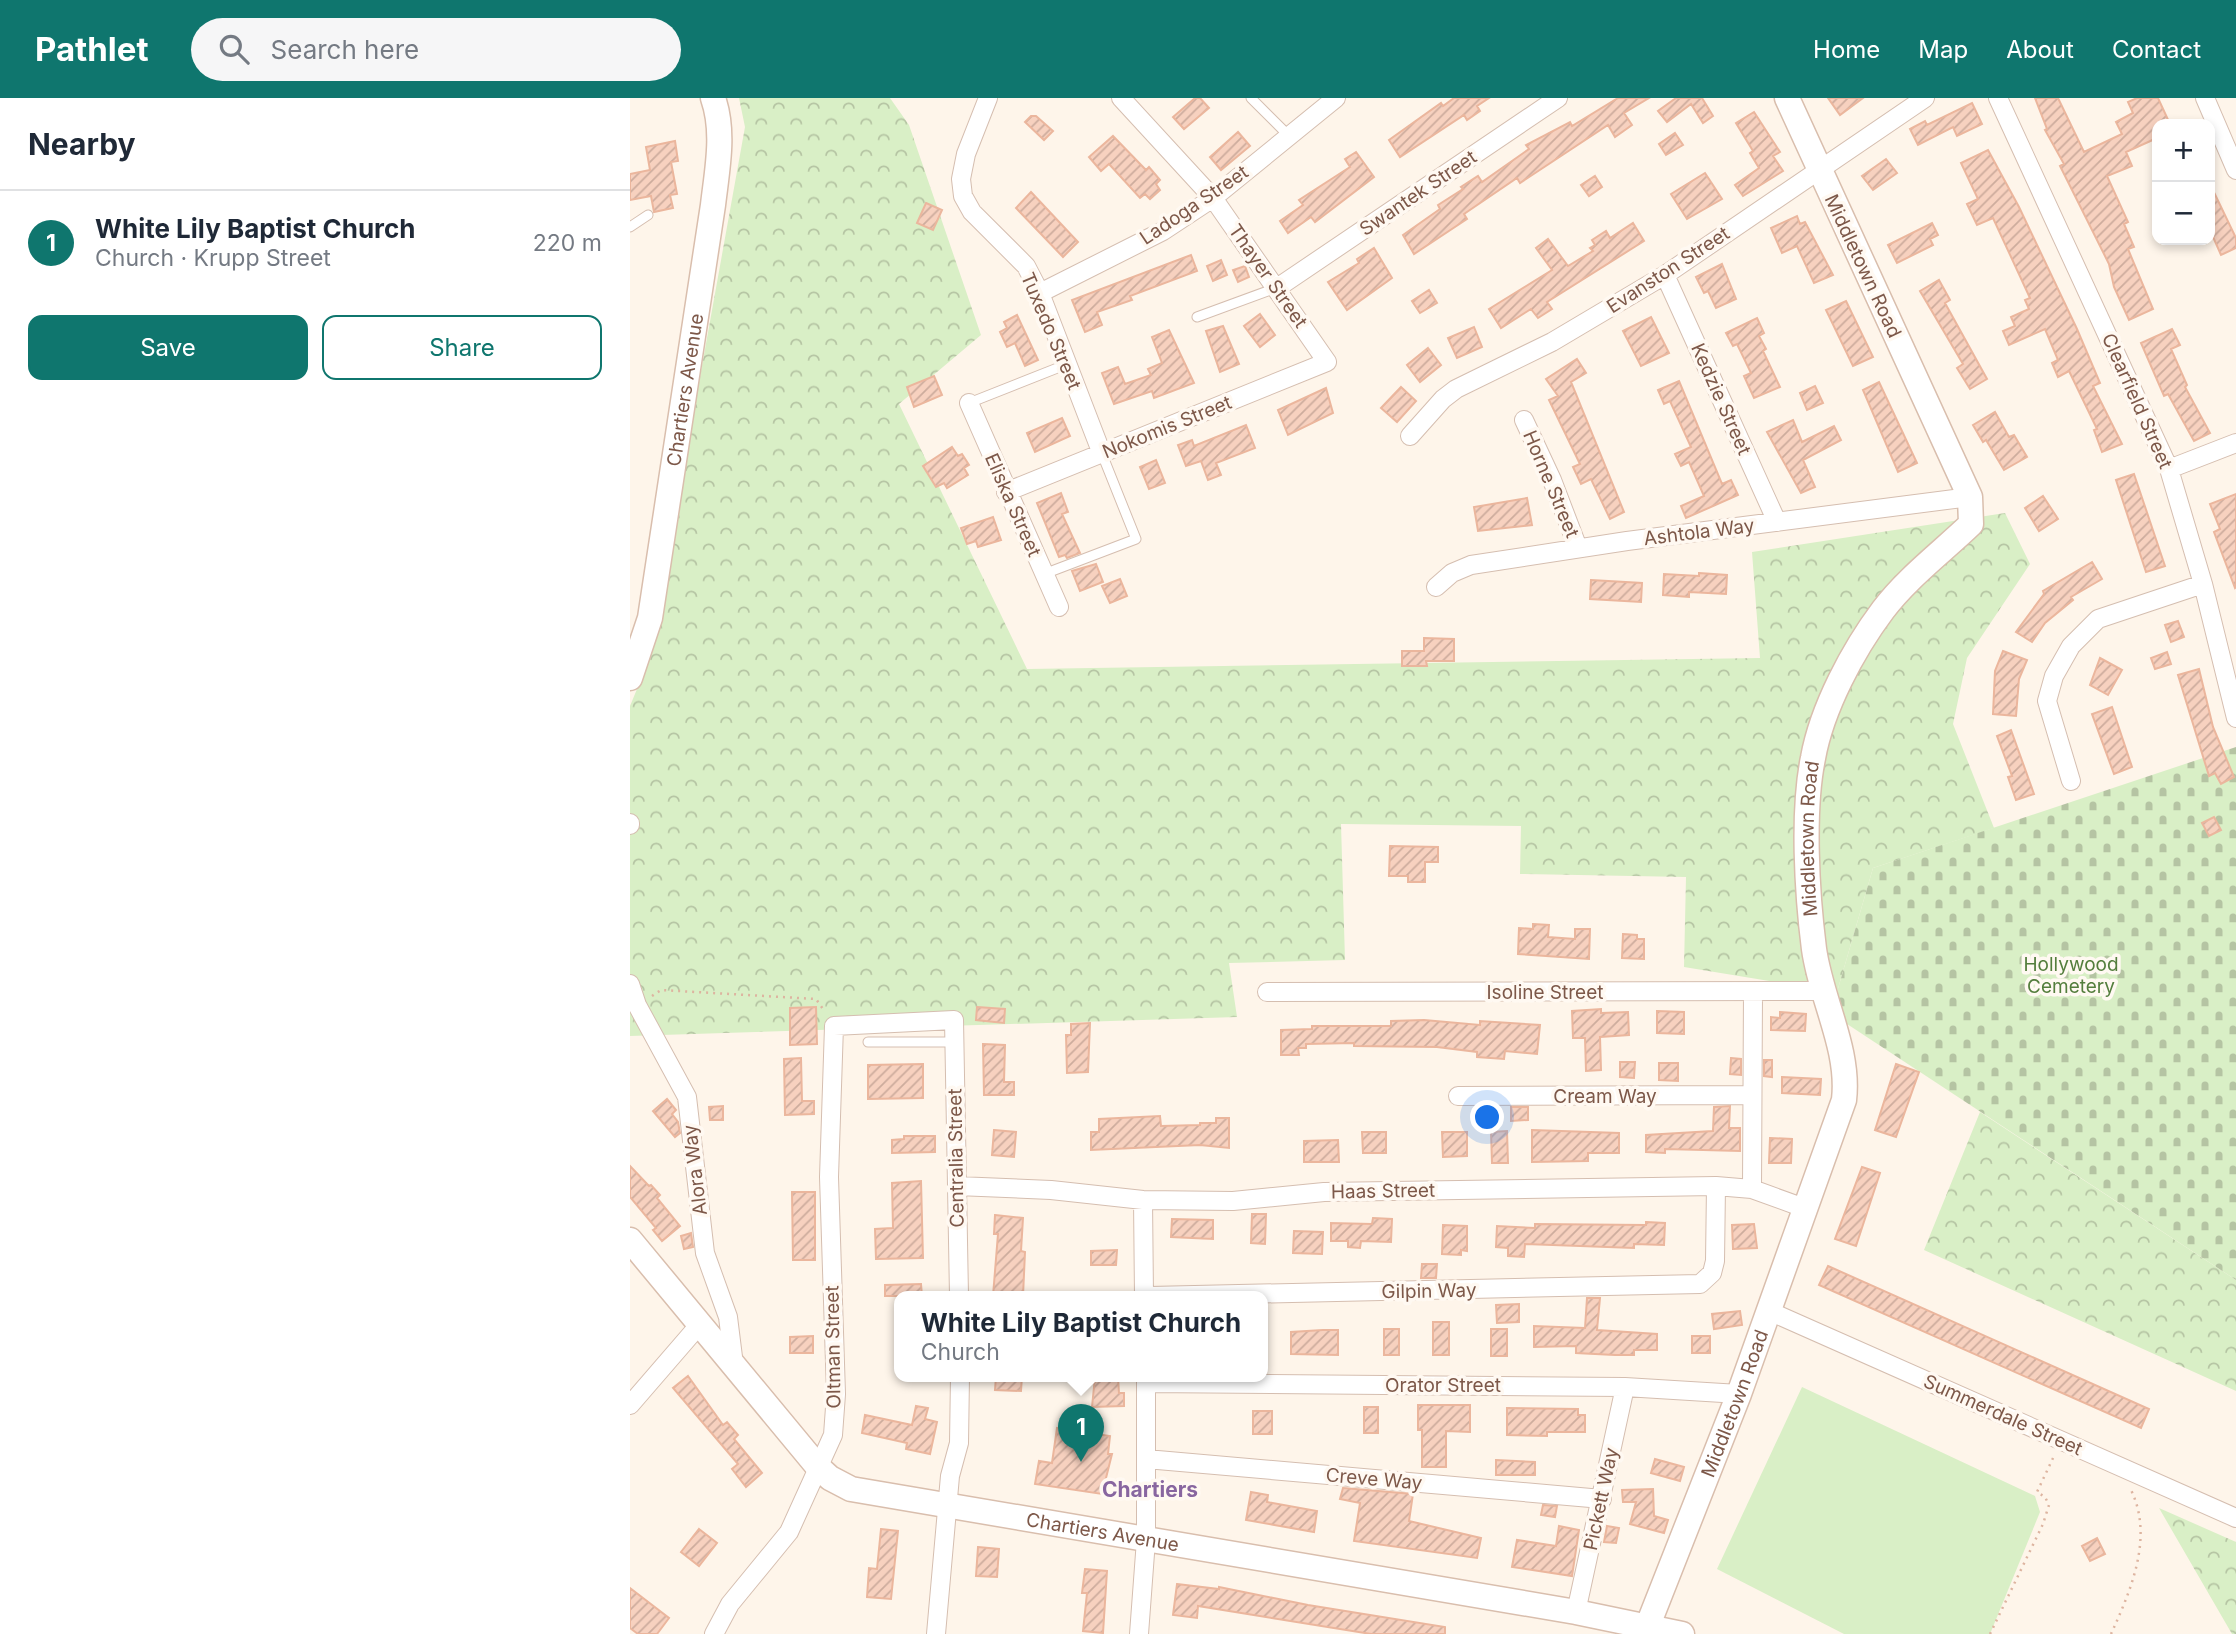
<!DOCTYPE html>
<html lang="en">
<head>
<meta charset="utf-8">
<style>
	:root { --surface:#fff; --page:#f6f6f7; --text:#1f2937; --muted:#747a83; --line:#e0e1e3; --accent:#0f766e }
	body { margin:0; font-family:Inter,sans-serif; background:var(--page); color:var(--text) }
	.controls { position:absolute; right:21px; top:21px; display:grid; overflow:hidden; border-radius:14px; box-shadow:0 4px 10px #0003 }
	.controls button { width:63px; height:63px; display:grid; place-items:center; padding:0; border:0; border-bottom:2px solid var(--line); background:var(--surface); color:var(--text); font:35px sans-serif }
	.you { position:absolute; left:858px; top:1020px; width:24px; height:24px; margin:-18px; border:5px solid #fff; border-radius:50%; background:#1a73e8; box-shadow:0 0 0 10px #1a73e833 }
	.badge { display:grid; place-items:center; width:46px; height:46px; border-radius:50%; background:var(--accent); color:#fff; font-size:23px; font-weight:700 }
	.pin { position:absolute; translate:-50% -58px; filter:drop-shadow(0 2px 4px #0008) }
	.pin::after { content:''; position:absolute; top:37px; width:24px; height:21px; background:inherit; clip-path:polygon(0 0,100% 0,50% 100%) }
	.popup { position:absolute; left:264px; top:1193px; width:374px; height:91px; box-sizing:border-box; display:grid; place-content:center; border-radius:14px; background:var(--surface); filter:drop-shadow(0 2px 5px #0005); font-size:23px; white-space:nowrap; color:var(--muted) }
	.popup b { font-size:26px; color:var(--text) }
	.popup::after { content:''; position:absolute; left:50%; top:100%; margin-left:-14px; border:14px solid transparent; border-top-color:var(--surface) }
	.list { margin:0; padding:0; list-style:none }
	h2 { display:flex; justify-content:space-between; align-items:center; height:91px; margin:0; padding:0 28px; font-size:30px }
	h2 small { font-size:23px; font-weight:400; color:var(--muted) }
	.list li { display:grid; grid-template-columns:46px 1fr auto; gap:21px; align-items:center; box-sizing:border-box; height:105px; padding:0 28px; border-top:2px solid var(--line) }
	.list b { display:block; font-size:26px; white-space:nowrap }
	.list p { margin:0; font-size:23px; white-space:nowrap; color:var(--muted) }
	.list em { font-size:23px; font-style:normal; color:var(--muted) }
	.actions { display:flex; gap:14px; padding:21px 28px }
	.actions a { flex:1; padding:16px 0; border:2px solid var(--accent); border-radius:14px; text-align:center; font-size:24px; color:var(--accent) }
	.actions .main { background:var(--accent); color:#fff }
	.icon { flex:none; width:38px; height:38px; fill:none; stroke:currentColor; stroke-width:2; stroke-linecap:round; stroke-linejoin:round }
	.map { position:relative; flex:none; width:1606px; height:1536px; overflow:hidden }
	header { display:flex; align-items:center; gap:42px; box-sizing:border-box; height:98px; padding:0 35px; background:var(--accent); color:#fff }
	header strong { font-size:33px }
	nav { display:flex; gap:38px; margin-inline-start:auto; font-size:24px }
	.search { width:490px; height:63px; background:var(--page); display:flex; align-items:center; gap:18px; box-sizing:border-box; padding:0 24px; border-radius:38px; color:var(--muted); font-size:26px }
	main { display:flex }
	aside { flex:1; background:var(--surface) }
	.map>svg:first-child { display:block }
	.green { fill:#d9efc6 }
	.forest { fill:url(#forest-crowns) }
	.cemetery { fill:url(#cemetery-stones) }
	.building { fill:url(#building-hatch); stroke:#ebb69d; stroke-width:2 }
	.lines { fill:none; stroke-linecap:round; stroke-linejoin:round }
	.lane-casing { stroke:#d5beb0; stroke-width:11 }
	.street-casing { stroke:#d5beb0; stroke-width:20 }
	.secondary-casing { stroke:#d9bead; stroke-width:27 }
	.path { stroke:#ddb4a0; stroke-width:2.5; stroke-dasharray:2 5; stroke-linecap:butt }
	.lane { stroke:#fff; stroke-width:9 }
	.street { stroke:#fff; stroke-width:18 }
	.secondary { stroke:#fff; stroke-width:24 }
	.labels { text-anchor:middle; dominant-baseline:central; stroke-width:7; stroke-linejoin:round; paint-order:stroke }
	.street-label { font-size:19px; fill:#7d5849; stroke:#fff9f2 }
	.park-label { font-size:19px; fill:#547e3d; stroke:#fff9f2 }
	.neighbourhood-label { font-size:21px; font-weight:bold; fill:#8866a0; stroke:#fff9f2 }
</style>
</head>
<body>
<header>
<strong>Pathlet</strong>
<div class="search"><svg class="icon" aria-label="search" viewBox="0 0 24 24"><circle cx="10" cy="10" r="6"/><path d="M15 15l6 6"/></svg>Search here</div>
<nav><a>Home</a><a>Map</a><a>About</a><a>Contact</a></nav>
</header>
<main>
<aside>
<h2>Nearby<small></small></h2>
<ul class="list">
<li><span class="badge">1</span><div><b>White Lily Baptist Church</b><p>Church · Krupp Street</p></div><em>220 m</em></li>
</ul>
<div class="actions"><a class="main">Save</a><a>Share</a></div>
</aside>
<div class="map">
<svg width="1606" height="1536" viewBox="0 0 1606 1536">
	<defs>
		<pattern id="forest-crowns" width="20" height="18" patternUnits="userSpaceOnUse" patternTransform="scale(1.75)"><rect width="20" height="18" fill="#d9efc6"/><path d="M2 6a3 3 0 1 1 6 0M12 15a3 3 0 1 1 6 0" fill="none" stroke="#b5c4a3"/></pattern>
		<pattern id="cemetery-stones" width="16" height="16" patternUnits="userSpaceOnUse" patternTransform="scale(1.75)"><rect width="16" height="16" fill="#d9efc6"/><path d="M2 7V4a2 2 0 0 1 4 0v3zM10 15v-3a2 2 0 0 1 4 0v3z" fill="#b5c4a3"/></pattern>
		<pattern id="building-hatch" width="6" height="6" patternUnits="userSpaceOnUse" patternTransform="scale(1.75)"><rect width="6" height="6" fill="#f7d1bf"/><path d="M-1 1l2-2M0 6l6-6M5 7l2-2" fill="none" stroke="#cdac9d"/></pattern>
	</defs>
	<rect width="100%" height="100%" fill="#fef5ea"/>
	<!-- green -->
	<path class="green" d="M1172,1289L1405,1398L1410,1414L1360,1536H1214L1087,1471Z"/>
	<!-- forest -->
	<path class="forest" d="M109,0H260L279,27L351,237L269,306L397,571L1130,560L1122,454L1375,415L1400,466L1337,560L1323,626L1364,730L1243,770L1207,894L1054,869L1056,779L890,776L891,728L711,726L715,862L599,865L607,919L0,938V608L19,562L115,29Z
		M1350,1014L1606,1182V1293L1294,1152Z
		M1529,1410L1606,1444V1536H1602Z"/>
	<!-- cemetery -->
	<path class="cemetery" d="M1606,649V1182L1214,924L1207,894L1243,770Z"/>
	<!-- building -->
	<path class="building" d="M565,0H570L579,10L554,31L543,19Z
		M824,0H859L847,8L850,13L837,22L834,17L770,59L759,42L811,5L813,8Z
		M988,0H1019L994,15L1002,27L985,39L978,27L890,85L887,80L834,116L837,121L784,156L773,137L810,111L808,107L833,91L831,89L848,78L852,84L899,51L896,47L940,24L942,28Z
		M1046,0H1072L1083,18L1073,25L1061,6L1037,24L1028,13Z
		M1198,0H1233L1210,17Z
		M1405,0H1428L1454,54L1492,36L1486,24L1503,15L1498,4L1507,0H1528L1540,26H1527V40L1496,54L1502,68L1477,78L1498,124L1494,126L1504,149L1498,151L1523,211L1499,222L1484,189L1479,166L1430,68L1434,66L1415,32L1417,31Z
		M1342,5L1352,26L1327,38L1323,29L1288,47L1280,31L1295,23L1297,27Z
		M1124,14L1150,54L1143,58L1153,73L1113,98L1105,87L1129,70L1120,55L1123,53L1106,25Z
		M401,18H406L423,33L414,42L395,24Z
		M608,34L620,48L591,72L580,59Z
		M1045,35L1053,47L1036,57L1029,46Z
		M483,38L516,72L519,69L530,82L526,86L530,92L520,101L515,96L510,100L479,66L471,73L459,59Z
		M45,43L48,63L41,64L47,96L40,97L43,110L24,114L21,98L0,102V76L20,72L16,49Z
		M1358,52L1389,109L1447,231L1470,285L1463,288L1492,346L1472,354L1464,332L1467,331L1439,273L1428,279L1422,265L1428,262L1415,231L1379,247L1373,233L1385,228L1381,219L1399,211L1395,202L1400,200L1363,120L1347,127L1337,106L1348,101L1331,65Z
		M726,54L744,79L685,124L681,119L658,135L650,123L673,107L669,102L720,69L715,61Z
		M1256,61L1267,75L1243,92L1232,78Z
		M1075,75L1092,101L1057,121L1041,96Z
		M965,78L972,89L959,98L951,87Z
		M1580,86L1606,140V150L1591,157L1580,132Z
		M401,94L448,144L433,159L386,110Z
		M296,105L312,112L303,132L287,125Z
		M1167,118L1170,126L1175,124L1203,177L1184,185L1167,148L1152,155L1141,130Z
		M1003,125L1014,143L917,204L922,211L908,220L901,211L871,230L859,211L922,172L906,150L918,141L938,168L963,153L960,150L965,147L962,142L976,133L980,140Z
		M1302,125L1308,137L1300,141L1303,147L1267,165L1258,147Z
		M744,150L762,180L717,212L698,184L729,165L727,161Z
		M561,157L567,173L500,198L502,202L467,214L472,227L455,234L442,202Z
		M591,162L597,177L583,183L577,168Z
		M1092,166L1106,201L1086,210L1078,193L1074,195L1066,179Z
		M615,168L619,179L608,184L603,172Z
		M1309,182L1320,202L1315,205L1357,281L1340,291L1327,270L1333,266L1290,193Z
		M799,192L807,205L790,215L782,203Z
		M1216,203L1243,259L1223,268L1196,212Z
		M630,216L645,237L630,249L614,228Z
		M387,217L408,262L395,268L385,245L377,249L370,234L377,230L374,224Z
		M1021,219L1039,255L1011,268L993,233Z
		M1127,220L1134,235L1129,238L1136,251L1133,253L1150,289L1124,300L1114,278L1121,275L1107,246L1103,248L1096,235Z
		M593,228L609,266L590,274L576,233Z
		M844,229L852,249L827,260L818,240Z
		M1542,231L1550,247L1541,251L1557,287L1555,289L1580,335L1564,343L1538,296L1534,298L1511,245Z
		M539,232L564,285L524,300L522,293L484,306L472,275L488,269L495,286L521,277L518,271L532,265L522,239Z
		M798,250L811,267L790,284L777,267Z
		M947,261L956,275L941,284L994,414L980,421L961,381L951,386L943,369L950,366L919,302L928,298L916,281Z
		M304,278L312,297L284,309L277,289Z
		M1049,283L1092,386L1101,382L1108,397L1056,420L1051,408L1074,398L1059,364L1051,368L1045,356L1061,349L1040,303L1034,306L1028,292Z
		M1249,284L1287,365L1268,374L1233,292Z
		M1185,288L1193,305L1177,312L1170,295Z
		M771,289L786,303L767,324L751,310Z
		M696,290L703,315L658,337L648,312Z
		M1365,314L1379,339L1384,337L1397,359L1374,372L1356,342L1353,344L1343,327Z
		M432,320L440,338L405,354L397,335Z
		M1163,322L1172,344L1204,328L1211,342L1173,362L1185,389L1171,395L1137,334Z
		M616,327L625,350L586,365L591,377L578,382L571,363L556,368L548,347L562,342L564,348Z
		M322,349L328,358L332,356L339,367L334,370L338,377L317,390L314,385L306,389L293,368Z
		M526,362L535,385L519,391L510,369Z
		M1504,376L1535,468L1516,474L1486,382Z
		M431,395L438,414L432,416L450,455L437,460L435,457L429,459L407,405Z
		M1606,396V489L1605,490L1584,434L1590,431L1580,406Z
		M1413,398L1428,421L1409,433L1395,410Z
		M897,400L902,427L848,433L844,409Z
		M363,419L371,442L348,449L346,443L337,446L331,430Z
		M1462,464L1472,481L1441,499L1443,502L1415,525L1402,544L1386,534L1414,496L1413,493Z
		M466,466L473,484L450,493L442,473Z
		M1069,475L1097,477L1096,496L1059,494V499L1033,497L1034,476L1069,478Z
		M490,481L497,498L480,505L472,488Z
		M961,482L1012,485L1011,504L960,501Z
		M1548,523L1554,539L1541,544L1535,527Z
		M794,540L824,541V563H796L797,568H772V553H794Z
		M1373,553L1397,562L1389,581L1386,618L1363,616L1365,573Z
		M1537,554L1541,566L1525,571L1521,560Z
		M1470,560L1492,572L1478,597L1460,587Z
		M1569,571L1583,629L1604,679L1591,686L1585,675L1579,678L1548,577Z
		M1482,609L1502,669L1484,676L1462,616Z
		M1381,632L1404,696L1386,702L1378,679L1382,678L1367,638Z
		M1584,719L1591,732L1579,738L1572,725Z
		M760,748L808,749V764H795V784H778V778H759Z
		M903,826L919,827L918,839L945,841V831H960L959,861L888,856L889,830L903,831Z
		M993,836L1007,837V841H1014V861L992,860Z
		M186,909L187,946L160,947V910Z
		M347,909L375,911L374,925L346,922Z
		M971,911V915L998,914L999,937L970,939L971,972L956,973L955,940H943L942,913Z
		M1027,913L1054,914V936L1027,935Z
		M1150,914L1176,916L1175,933L1141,932V919L1150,920Z
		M794,922L850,927V923L910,927L907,956L875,953L874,961L847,959V954L807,949L724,948V945L676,946V950H668L669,957H651V932L682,931V928H761V923Z
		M460,925L458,974L437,975L436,937H441V926Z
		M353,946L375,947L374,984H384V997H354Z
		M171,960L172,1003H184V1016L155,1017L154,961Z
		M1101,960L1111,961V977L1100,976Z
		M1134,962H1142V979L1134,978Z
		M990,964H1005L1004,980L990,979Z
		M1029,965H1048V983L1029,982Z
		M293,966V1000L238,1001V967Z
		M1266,966L1289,974L1266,1039L1245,1032Z
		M1152,979L1191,981L1190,997L1152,995Z
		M37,1001L46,1012L42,1016L48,1024L50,1035L45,1039L23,1013Z
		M93,1008V1022H80L79,1009Z
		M1100,1008L1099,1030H1110V1053L1035,1051V1055L1016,1054V1037L1083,1033L1084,1009Z
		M881,1009H898V1022L881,1023Z
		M530,1018L531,1028L570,1027V1025H586V1020H599V1050L570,1047L461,1052V1034H469V1021Z
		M364,1032L386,1034L384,1059L362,1057Z
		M902,1032L989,1035V1055H958V1063L902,1064Z
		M877,1033L878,1065H862L861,1034Z
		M732,1034H756V1055H733Z
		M812,1034H837V1058L813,1059Z
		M274,1038H305V1054L262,1055V1042L274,1041Z
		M1140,1040L1162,1041L1161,1065H1139Z
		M708,1042L709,1064H674V1043Z
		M0,1068L19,1088L21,1087L30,1097L27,1100L50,1128L32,1143L23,1132L26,1130L0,1099Z
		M1232,1069L1250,1075L1226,1148L1205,1141Z
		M291,1083L293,1160L246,1161L245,1131L263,1130L262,1085Z
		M162,1094H185V1162H163Z
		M622,1116H636L635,1146L621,1145Z
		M365,1117L393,1120L391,1153L395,1154L393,1198H363L368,1136H364Z
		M743,1120L762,1121L761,1144L731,1143L730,1150L718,1149V1143H701V1125L742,1126Z
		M542,1121L583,1122V1141L541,1139Z
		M1016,1124L1035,1125L1034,1147L1004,1146V1150L895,1146L894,1159L878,1158V1150L866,1149L867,1128L905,1130V1126L1016,1127Z
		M1124,1126L1127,1150L1103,1151L1102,1127Z
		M813,1127L837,1128V1153L831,1152V1157L812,1156Z
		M664,1133L693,1134L692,1156L663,1155Z
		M61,1135L63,1149L54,1151L51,1138Z
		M487,1152L486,1167H461V1153Z
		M792,1166H807L806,1180H791Z
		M1198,1168L1519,1311L1511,1330L1189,1187Z
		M291,1186L292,1198H255V1187Z
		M957,1200H970L967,1232L1027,1236V1252H1004V1257H985L946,1255V1248L904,1249V1228L955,1230Z
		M889,1206V1224L867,1225L866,1207Z
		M1110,1213L1112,1227L1084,1231L1082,1216Z
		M803,1224H819V1257H803Z
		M754,1231H769V1257H754Z
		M861,1231H877V1258H861Z
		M693,1232H708V1257L661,1256V1234Z
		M183,1238V1255H160V1239Z
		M1062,1238H1080V1255H1062Z
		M58,1278L93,1327L97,1324L108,1337L104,1341L132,1375L116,1389L102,1371L108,1366L43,1290Z
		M366,1278H392L391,1293L365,1292Z
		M465,1279H488L489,1295H494V1308L462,1309Z
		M788,1307H840V1334L816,1333V1369H792V1332H788Z
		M286,1308L298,1310L295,1321L307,1324L300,1356L276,1351L277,1345L232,1335L235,1317L282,1327Z
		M734,1309H748V1335H734Z
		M877,1310L948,1311V1317H955V1334H917V1338L877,1337Z
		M623,1313H642V1336H623Z
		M427,1330L480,1338L478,1356H482L472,1396L405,1386L409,1363L422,1365Z
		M1025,1361L1054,1369L1050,1383L1021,1375Z
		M866,1362L905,1364V1377H866Z
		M713,1390L783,1396L779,1423L851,1440L847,1460L724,1443L730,1405L710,1401Z
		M1023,1391L1024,1418L1038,1422L1034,1435L1000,1426L1006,1404H993L992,1392Z
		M621,1394L638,1397L637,1404L687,1413L684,1434L616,1422Z
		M913,1407L927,1408L925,1419L911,1417Z
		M929,1428L949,1432L942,1478L882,1469L887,1442L926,1448Z
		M977,1428L989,1430L986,1445L974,1444Z
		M69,1431L87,1445L69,1468L51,1454Z
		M251,1431L268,1433L261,1501L237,1499L239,1470L247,1471Z
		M1467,1440L1475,1456L1460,1463L1452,1448Z
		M348,1449L369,1451L367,1479L346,1478Z
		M455,1471L477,1473L473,1535L453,1533L457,1495H452Z
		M547,1486L589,1491V1489L678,1507L815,1529V1536H741L568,1508L567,1520L543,1517Z
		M0,1490L39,1520L27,1536H8L0,1530Z"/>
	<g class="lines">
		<!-- lane casing -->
		<g class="lane-casing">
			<path id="lane" d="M621,0L659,38
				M0,129L18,117
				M567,219L646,190
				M339,305L435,267
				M414,476L506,441L472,356
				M238,944H324"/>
		</g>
		<!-- street casing -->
		<g class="street-casing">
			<path id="street" d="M358,0L336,56L331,81L333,98L342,114L396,168L410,195L472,356
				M1368,0L1539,371L1573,486L1606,620
				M1575,0L1606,72
				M1035,177L1147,424
				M647,190L928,0
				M410,195L533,133L583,100L706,0
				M339,305L429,509
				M894,322L922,382L948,450
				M780,338L813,301L826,291L922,244L1035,177L1295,0
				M1539,371L1606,345
				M376,394L697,264L583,100L491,0
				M806,489L822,475L841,467L997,443L1340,399
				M1441,683L1417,603L1424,578L1441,548L1468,521L1573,486
				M0,727V725
				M0,886L7,907L57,999L75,1155L98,1219L104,1267
				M637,894L1193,893
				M828,998L1121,997
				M327,1088L421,1092L513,1102L603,1103L694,1094L1086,1088L1122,1091L1177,1111
				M1122,1091L1123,895
				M513,1102L514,1198
				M520,1198L1070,1186L1082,1175L1085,1163L1086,1088
				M1139,1213L1606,1420
				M516,1285L995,1289L1109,1296
				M0,1307L70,1226
				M516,1361L972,1401
				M946,1514L995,1289
				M84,1536L100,1506L159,1434L203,1337L206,1296L199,1079L204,928L324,922L329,1198
				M306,1536L320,1378L329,1345L330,1278
				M509,1536L516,1442V1278"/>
		</g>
		<!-- secondary casing -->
		<g class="secondary-casing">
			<g id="secondary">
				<path id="s1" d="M0,580L20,520L83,107C87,72 95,34 83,0"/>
				<path id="s2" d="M0,1142L188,1369L200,1380L221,1391L946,1514L1052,1536"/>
				<path id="s3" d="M1018,1527L1109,1296L1214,1002C1220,951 1191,902 1184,851C1177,796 1172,714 1183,660C1192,610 1223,552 1253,512C1277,480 1313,453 1341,426L1340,399L1157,0"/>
			</g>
		</g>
		<!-- path -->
		<path class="path" d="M22,898L31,892L186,901L195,914
			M1360,1536L1413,1426L1419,1407L1415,1399L1407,1394L1424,1358
			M1481,1536C1501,1492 1524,1439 1501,1392"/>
		<!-- lane -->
		<use href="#lane" class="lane"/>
		<!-- street -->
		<use href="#street" class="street"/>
		<!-- secondary -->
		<use href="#secondary" class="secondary"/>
	</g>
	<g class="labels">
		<!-- street labels -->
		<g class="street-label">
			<text transform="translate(788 95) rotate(-34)">Swantek Street</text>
			<text transform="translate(564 107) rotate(-34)">Ladoga Street</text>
			<text transform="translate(1233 168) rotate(65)">Middletown Road</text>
			<text transform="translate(1038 172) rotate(-33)">Evanston Street</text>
			<text transform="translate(638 178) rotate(55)">Thayer Street</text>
			<text transform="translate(421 233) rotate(67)">Tuxedo Street</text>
			<text stroke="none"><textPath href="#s1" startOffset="294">Chartiers Avenue</textPath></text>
			<text transform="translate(1091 301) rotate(66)">Kedzie Street</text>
			<text transform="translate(1507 303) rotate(66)">Clearfield Street</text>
			<text transform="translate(537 329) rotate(-22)">Nokomis Street</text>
			<text transform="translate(921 386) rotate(67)">Horne Street</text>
			<text transform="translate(383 407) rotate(66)">Eliska Street</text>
			<text transform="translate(1069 434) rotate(-7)">Ashtola Way</text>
			<text stroke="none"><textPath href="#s3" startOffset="826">Middletown Road</textPath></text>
			<text x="915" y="894">Isoline Street</text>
			<text x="975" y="998">Cream Way</text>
			<text transform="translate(326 1060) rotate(-91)">Centralia Street</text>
			<text transform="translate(65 1072) rotate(-97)">Alora Way</text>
			<text transform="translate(753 1093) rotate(-1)">Haas Street</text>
			<text transform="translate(799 1193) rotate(-1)">Gilpin Way</text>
			<text transform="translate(203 1249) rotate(-91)">Oltman Street</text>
			<text x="813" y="1287">Orator Street</text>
			<text stroke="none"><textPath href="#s3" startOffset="238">Middletown Road</textPath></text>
			<text transform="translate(1373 1317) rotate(24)">Summerdale Street</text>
			<text transform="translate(744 1381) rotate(5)">Creve Way</text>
			<text transform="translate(971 1401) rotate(-78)">Pickett Way</text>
			<text stroke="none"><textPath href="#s2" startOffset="590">Chartiers Avenue</textPath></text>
		</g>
		<!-- park labels -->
		<g class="park-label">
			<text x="1441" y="866">Hollywood<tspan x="1441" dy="22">Cemetery</tspan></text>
		</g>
		<!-- neighbourhood labels -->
		<g class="neighbourhood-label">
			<text x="520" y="1391">Chartiers</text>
		</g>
	</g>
</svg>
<div class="controls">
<button>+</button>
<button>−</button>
</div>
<div class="you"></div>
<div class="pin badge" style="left:451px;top:1364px">1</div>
<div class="popup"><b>White Lily Baptist Church</b>Church</div>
</div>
</main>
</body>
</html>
